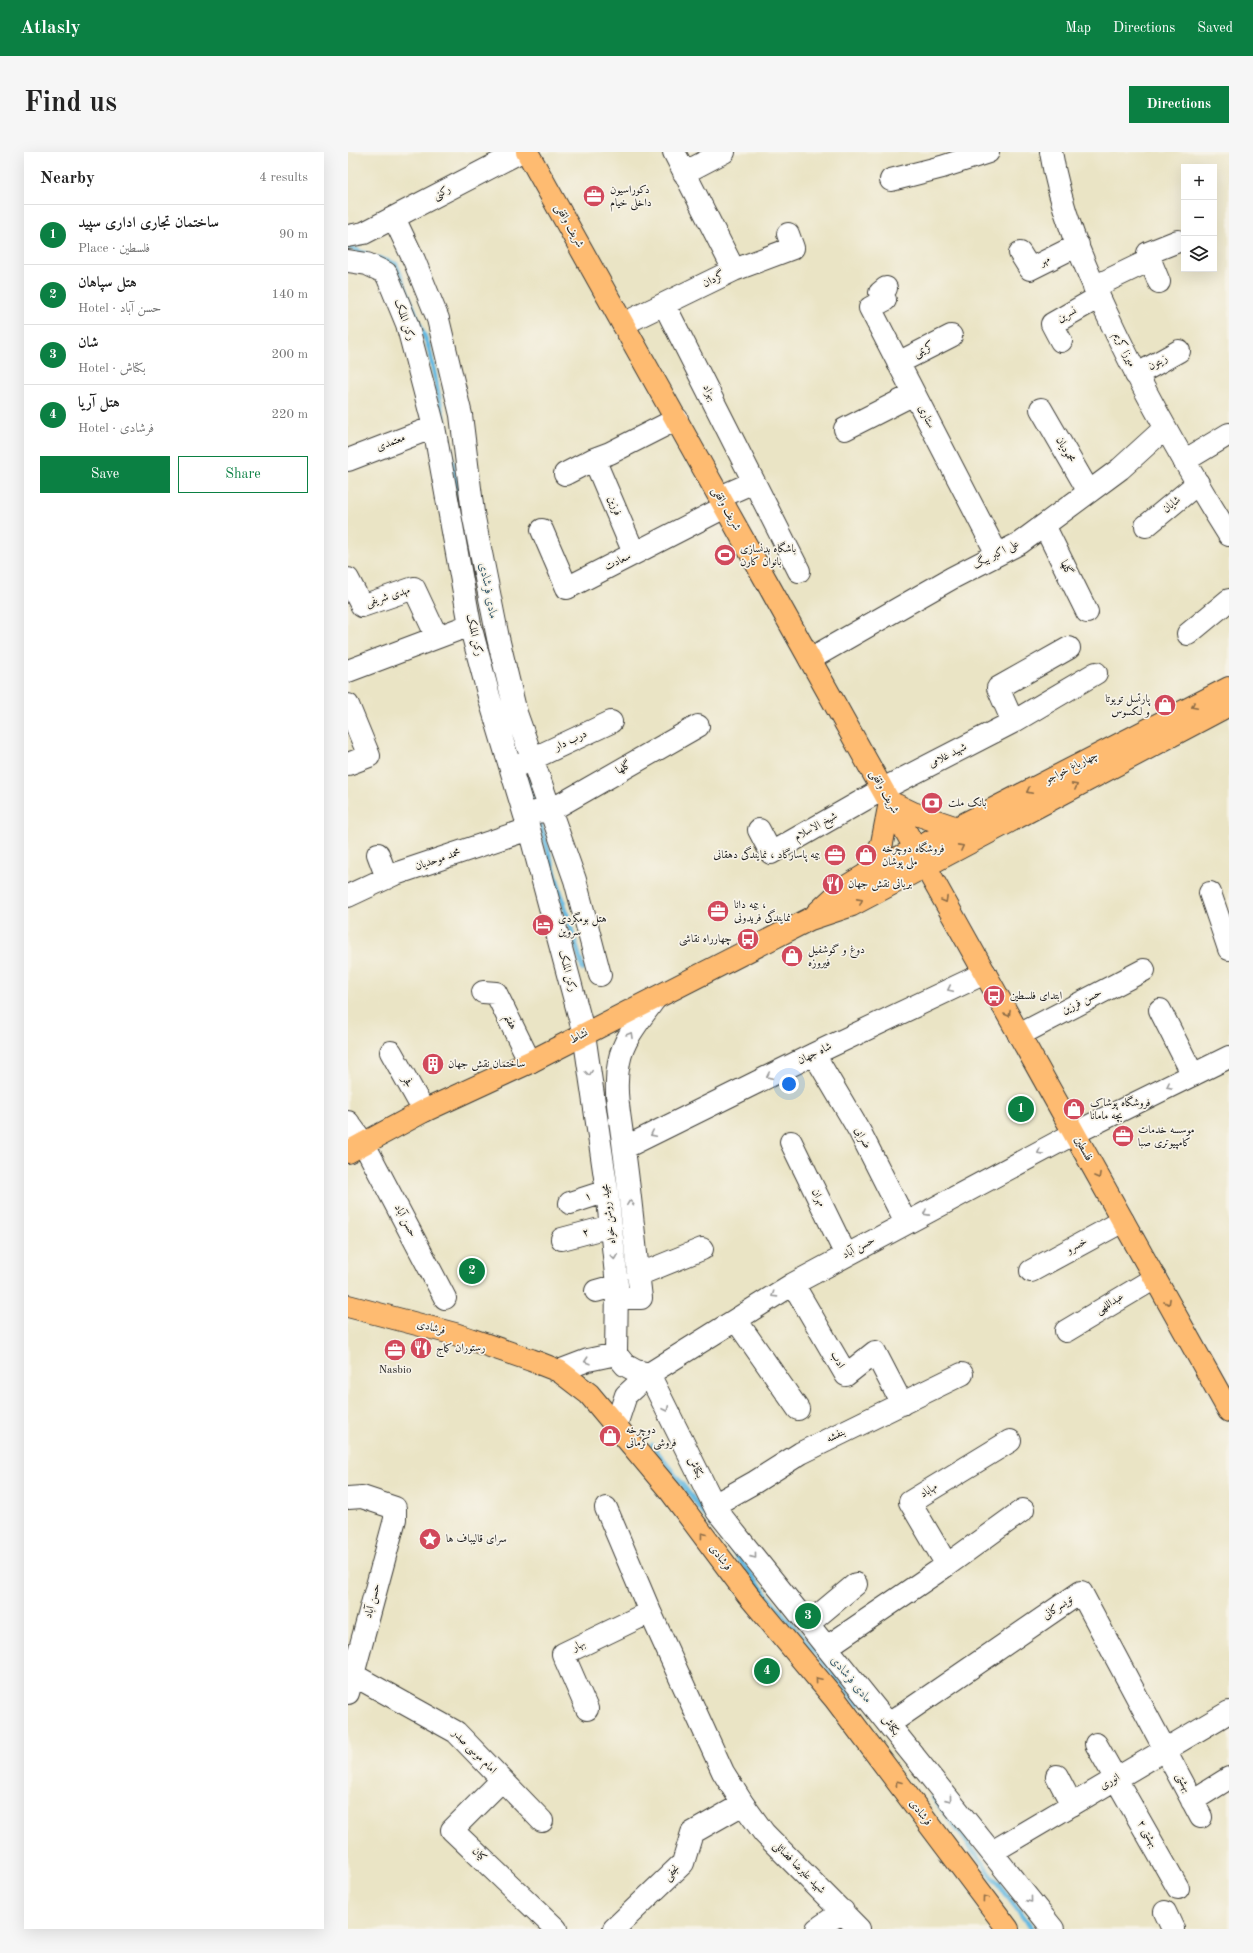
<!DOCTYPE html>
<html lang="en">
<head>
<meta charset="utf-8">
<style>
	:root { --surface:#fff; --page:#f6f6f6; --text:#222; --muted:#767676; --line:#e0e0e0; --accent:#0b8043 }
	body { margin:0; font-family:"Old Standard TT",Amiri,serif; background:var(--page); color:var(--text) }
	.controls { position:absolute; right:12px; top:12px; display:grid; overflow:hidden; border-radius:0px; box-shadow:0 4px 16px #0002 }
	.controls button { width:36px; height:36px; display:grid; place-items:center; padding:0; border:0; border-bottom:1px solid var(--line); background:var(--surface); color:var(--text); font:20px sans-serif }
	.you { position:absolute; left:441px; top:932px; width:14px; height:14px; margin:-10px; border:3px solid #fff; border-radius:50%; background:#1a73e8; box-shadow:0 0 0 6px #1a73e833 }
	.badge { display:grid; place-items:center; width:26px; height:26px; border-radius:50%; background:var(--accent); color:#fff; font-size:13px; font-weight:700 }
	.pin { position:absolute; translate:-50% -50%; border:2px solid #fff; box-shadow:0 1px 4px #0006 }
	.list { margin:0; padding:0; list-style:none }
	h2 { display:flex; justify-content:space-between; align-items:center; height:52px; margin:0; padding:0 16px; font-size:17px }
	h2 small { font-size:13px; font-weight:400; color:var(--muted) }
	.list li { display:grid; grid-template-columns:26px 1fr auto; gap:12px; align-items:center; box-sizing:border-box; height:60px; padding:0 16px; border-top:1px solid var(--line) }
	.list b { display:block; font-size:15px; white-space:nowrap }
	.list p { margin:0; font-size:13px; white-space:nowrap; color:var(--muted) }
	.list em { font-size:13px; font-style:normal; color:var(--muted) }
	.actions { display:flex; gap:8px; padding:12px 16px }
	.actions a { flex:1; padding:9px 0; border:1px solid var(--accent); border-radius:0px; text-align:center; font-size:14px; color:var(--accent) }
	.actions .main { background:var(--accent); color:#fff }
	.icon { flex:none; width:22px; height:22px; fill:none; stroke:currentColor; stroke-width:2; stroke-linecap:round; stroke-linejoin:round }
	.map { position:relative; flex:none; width:881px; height:1777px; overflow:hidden; border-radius:0px }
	header { display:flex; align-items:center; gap:24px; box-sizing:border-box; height:56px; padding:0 20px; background:var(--accent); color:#fff }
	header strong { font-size:19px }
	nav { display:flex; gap:22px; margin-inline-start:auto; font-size:14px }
	.intro { display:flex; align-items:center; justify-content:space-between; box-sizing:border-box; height:96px; padding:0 24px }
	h1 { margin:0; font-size:28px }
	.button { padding:10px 18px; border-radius:0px; background:var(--accent); color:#fff; font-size:14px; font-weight:700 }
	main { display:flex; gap:24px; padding:0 24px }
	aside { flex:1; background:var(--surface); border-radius:0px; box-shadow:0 4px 16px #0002 }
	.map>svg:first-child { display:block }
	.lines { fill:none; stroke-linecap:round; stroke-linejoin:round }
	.stream { stroke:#64b9e1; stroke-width:5 }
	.minor-casing { stroke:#3b3a35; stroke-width:24 }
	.major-casing { stroke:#3b3a35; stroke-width:24 }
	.minor { stroke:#fff; stroke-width:22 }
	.major { stroke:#febb71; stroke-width:22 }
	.oneway { stroke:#8d6c46 }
	.oneway2 { stroke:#999 }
	.labels { text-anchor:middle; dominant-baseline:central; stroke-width:3.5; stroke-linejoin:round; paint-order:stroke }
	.poi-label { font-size:11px; fill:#1c1c1c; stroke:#f7f3e8; text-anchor:start }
	.street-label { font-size:11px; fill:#1c1c1c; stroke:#f7f3e8 }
	.water-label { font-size:12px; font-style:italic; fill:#395b6b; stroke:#f7f3e8 }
</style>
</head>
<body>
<header>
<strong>Atlasly</strong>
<nav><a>Map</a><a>Directions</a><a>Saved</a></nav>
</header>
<div class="intro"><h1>Find us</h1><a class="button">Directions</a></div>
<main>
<aside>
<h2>Nearby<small>4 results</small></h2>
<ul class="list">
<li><span class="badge">1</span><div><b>ساختمان تجاری اداری سپید</b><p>Place · فلسطین</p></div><em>90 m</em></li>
<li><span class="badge">2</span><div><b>هتل سپاهان</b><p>Hotel · حسن آباد</p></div><em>140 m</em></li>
<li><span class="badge">3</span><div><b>شان</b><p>Hotel · بکتاش</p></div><em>200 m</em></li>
<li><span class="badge">4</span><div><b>هتل آریا</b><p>Hotel · فرشادی</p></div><em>220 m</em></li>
</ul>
<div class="actions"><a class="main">Save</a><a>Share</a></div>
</aside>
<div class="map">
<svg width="881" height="1777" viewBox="0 0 881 1777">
	<rect width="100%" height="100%" fill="#f7f3e8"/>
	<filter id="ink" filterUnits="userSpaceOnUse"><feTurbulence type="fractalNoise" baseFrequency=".025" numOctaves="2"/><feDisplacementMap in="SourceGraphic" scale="8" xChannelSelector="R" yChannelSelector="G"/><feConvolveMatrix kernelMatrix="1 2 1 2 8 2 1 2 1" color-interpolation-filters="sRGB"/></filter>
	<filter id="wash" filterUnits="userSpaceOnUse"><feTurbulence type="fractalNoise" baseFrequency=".012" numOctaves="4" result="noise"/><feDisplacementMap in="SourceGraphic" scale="16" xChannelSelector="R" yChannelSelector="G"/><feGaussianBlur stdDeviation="0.9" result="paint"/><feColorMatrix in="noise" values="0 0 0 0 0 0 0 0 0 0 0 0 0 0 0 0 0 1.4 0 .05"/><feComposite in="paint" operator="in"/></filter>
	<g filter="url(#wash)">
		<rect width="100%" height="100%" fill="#eae4c5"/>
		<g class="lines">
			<!-- stream -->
			<path class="stream" d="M0,95L19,102
				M30,106L48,112L81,196L114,358
				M140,489L149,526
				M175,616L187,655
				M190,664L235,817
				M304,1293L417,1441L510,1552
				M585,1645L684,1777"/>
		</g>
	</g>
	<g filter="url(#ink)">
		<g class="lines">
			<!-- minor casing -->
			<g class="minor-casing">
				<path id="minor" d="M326,0L386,118
					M703,0C712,56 734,109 758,160C794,237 836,311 881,383
					M336,21L376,0
					M543,28L594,15L640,0
					M46,66L66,108L90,167L113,263L125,361L150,486L168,561L227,728L252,823
					M0,84L16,81L172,0
					M672,101L682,117L730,93
					M802,108L811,130
					M0,109L19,112L38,121L59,172L86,275L122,473L142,548L181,677L236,882L259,1039L266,1104L269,1133L268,1202L277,1213L288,1219L301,1222
					M746,135L802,108L800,101L830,89
					M538,136L532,141L537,148L522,156L649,402
					M316,152L451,419
					M275,172L386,118L445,96L440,82
					M713,189L704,172L751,145
					M550,211L603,184
					M788,223L831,199
					M693,257L741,340
					M497,277L566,242
					M246,307L286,401
					M0,308L86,275
					M836,309L881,282
					M217,322L246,307L262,301L329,267
					M372,345L406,330
					M696,373L739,460
					M798,374L850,331
					M194,378L219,436L377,355
					M0,427L14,454L66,436L89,485
					M840,482L881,448
					M462,507L604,426L672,391L772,317L817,276
					M0,519L122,473
					M0,553L21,604L0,612
					M665,570L650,536L721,496
					M171,613L263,570
					M188,660L203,658L350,574
					M411,678L423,701L535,637L665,570L748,521
					M30,702L39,726
					M862,741L881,797
					M0,744L47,722L181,677
					M135,840L148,841L182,910
					M812,858L845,923
					M671,883L796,818
					M43,900L76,959
					M466,902L512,980L558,1071
					M0,970L16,992L97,1146
					M443,990L498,1103
					M276,996L466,902L637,821
					M222,1051L259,1039
					M214,1087L263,1074
					M683,1119L775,1069
					M290,1123L354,1097
					M445,1132L498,1223L527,1200L554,1252
					M248,1139L269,1133
					M269,1146H293C287,1096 283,1047 276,998C273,968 265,940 271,910C275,887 293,866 307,847
					M388,1168L450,1257
					M718,1179L807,1126
					M211,1219L240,1208L268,1202
					M301,1222L369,1359L705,1777
					M268,1273L278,1243L301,1222L445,1132L729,980L881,905
					M0,1346L14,1345L47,1356V1367L0,1541
					M366,1353L407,1330L453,1301L614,1222
					M258,1356L302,1460L375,1620L395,1652L416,1681L511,1777
					M599,1413L562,1350L662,1289
					M460,1472L508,1432
					M479,1495L599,1413L675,1358
					M0,1520L108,1580L194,1669
					M239,1557L215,1502L302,1460
					M541,1572L733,1440L853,1665
					M748,1592L830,1736
					M709,1624L724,1653
					M154,1628L104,1678L208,1777
					M844,1649L881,1626
					M644,1700L881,1560
					M817,1760L825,1777
					M266,1777L335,1711L344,1681L395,1652
					M469,1777L495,1759"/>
			</g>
			<!-- major casing -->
			<g class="major-casing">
				<path id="major" d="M179,0L881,1259
					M519,722L534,691L542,650L565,661L609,676
					M469,761L496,736L519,722L881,536
					M0,1000L76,959L182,910L462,767L504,753L881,553
					M0,1154L107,1182L183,1208L211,1219L241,1242L323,1340L400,1443L487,1547L660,1777"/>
			</g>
			<!-- minor -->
			<use href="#minor" class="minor"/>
			<!-- major -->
			<use href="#major" class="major"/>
		</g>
		<!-- one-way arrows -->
		<defs><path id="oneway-chevron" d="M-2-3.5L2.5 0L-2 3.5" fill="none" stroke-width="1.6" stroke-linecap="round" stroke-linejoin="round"/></defs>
		<g class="oneway">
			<use href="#oneway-chevron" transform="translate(846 554) rotate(153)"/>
			<use href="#oneway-chevron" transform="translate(727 634) rotate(-28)"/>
			<use href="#oneway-chevron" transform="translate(681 639) rotate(153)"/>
			<use href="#oneway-chevron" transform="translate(613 695) rotate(-28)"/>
			<use href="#oneway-chevron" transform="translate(597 748) rotate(61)"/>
			<use href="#oneway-chevron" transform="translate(512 749) rotate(-28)"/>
			<use href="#oneway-chevron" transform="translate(660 862) rotate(61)"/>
			<use href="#oneway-chevron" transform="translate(750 1024) rotate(61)"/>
			<use href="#oneway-chevron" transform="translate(820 1150) rotate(61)"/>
			<use href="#oneway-chevron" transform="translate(355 1383) rotate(-127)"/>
			<use href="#oneway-chevron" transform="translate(470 1528) rotate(-130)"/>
			<use href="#oneway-chevron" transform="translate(550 1631) rotate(-127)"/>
			<use href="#oneway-chevron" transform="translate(637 1746) rotate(-127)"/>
		</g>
		<g class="oneway2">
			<use href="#oneway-chevron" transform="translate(602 837) rotate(155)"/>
			<use href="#oneway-chevron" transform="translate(282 883) rotate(-60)"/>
			<use href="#oneway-chevron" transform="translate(241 921) rotate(82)"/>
			<use href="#oneway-chevron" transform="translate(421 924) rotate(154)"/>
			<use href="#oneway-chevron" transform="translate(821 934) rotate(153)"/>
			<use href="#oneway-chevron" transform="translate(305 982) rotate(154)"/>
			<use href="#oneway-chevron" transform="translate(692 1000) rotate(152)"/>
			<use href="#oneway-chevron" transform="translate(282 1051) rotate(-96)"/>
			<use href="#oneway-chevron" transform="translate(578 1061) rotate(152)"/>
			<use href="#oneway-chevron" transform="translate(266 1105) rotate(84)"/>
			<use href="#oneway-chevron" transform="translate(426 1143) rotate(148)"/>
			<use href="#oneway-chevron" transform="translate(239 1209) rotate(162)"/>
			<use href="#oneway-chevron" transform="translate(318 1257) rotate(65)"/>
			<use href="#oneway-chevron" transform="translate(406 1404) rotate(51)"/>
			<use href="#oneway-chevron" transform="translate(601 1647) rotate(51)"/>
			<use href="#oneway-chevron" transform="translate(682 1748) rotate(51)"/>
		</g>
	</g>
	<!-- icons -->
	<defs>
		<g id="office-disc" transform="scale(1.15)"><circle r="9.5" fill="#d1495b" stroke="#f7f3e8"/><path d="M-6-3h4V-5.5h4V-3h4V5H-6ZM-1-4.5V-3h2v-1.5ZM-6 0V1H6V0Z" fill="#fff"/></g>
		<g id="stadium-disc" transform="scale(1.15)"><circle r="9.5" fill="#d1495b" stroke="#f7f3e8"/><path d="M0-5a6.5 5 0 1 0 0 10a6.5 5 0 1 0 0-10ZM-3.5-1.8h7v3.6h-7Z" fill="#fff"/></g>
		<g id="shop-disc" transform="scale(1.15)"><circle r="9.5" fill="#d1495b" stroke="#f7f3e8"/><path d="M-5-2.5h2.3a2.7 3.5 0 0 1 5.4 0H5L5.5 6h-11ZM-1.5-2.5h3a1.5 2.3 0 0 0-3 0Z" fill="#fff"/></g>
		<g id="bank-disc" transform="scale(1.15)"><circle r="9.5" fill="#d1495b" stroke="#f7f3e8"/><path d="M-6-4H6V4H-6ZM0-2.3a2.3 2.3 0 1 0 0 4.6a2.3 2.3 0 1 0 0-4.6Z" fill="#fff"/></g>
		<g id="restaurant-disc" transform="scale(1.15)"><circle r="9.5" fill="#d1495b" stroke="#f7f3e8"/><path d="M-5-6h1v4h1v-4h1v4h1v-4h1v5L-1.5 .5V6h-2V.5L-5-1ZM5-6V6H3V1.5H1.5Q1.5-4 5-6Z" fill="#fff"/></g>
		<g id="hotel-disc" transform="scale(1.15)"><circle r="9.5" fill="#d1495b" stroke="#f7f3e8"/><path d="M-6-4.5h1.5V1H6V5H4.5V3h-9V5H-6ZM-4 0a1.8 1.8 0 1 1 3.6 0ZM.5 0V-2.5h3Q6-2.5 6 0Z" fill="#fff"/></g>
		<g id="bus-disc" transform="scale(1.15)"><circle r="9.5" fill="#d1495b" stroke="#f7f3e8"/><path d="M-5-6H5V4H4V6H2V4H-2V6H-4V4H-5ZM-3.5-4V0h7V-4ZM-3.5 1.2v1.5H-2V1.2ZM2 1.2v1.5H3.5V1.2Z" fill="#fff"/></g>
		<g id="building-disc" transform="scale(1.15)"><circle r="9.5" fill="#d1495b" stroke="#f7f3e8"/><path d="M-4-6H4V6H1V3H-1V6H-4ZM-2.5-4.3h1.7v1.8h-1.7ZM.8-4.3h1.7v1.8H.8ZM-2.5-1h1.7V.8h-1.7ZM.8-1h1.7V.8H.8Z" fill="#fff"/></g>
		<g id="sight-disc" transform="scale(1.15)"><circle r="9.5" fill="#d1495b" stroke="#f7f3e8"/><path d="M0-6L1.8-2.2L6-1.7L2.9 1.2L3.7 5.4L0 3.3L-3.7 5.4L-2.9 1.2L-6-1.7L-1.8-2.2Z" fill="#fff"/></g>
	</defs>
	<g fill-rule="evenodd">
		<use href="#office-disc" x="246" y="44"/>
		<use href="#stadium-disc" x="377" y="403"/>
		<use href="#shop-disc" x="817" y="553"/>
		<use href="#bank-disc" x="584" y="651"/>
		<use href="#office-disc" x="487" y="703"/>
		<use href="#shop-disc" x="518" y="703"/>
		<use href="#restaurant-disc" x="485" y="732"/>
		<use href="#office-disc" x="370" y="759"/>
		<use href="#hotel-disc" x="195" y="773"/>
		<use href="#bus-disc" x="400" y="787"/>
		<use href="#shop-disc" x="444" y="804"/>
		<use href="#bus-disc" x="646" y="844"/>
		<use href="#building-disc" x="85" y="912"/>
		<use href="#shop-disc" x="726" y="957"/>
		<use href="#office-disc" x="775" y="984"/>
		<use href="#restaurant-disc" x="73" y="1196"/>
		<use href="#office-disc" x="47" y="1198"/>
		<use href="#shop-disc" x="262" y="1284"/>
		<use href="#sight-disc" x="82" y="1387"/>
	</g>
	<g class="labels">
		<!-- poi labels -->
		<g class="poi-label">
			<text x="262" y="38">دکوراسیون<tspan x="262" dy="13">داخلی خیام</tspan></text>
			<text x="392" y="397">باشگاه بدنسازی<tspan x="392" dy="13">بانوان کارن</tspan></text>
			<text x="802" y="547" text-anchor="end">پارتسل تویوتا<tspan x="802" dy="13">و لکسوس</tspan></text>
			<text x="600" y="651">بانک ملت</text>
			<text x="534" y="697">فروشگاه دوچرخه<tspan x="534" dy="13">ملی پوشان</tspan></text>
			<text x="472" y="703" text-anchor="end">بیمه پاسارگاد ، نمایندگی دهقانی</text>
			<text x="500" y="732">بریانی نقش جهان</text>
			<text x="386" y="753">بیمه دانا ،<tspan x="386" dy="13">نمایندگی فریدونی</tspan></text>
			<text x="210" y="767">هتل بومگردی<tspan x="210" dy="13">سروین</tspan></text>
			<text x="384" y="787" text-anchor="end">چهارراه نقاشی</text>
			<text x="460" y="798">دوغ و گوشفیل<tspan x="460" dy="13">فیروزه</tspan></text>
			<text x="662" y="844">ابتدای فلسطین</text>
			<text x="100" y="912">ساختمان نقش جهان</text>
			<text x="742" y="951">فروشگاه پوشاک<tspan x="742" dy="13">بچه مامانا</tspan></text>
			<text x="790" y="978">موسسه خدمات<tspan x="790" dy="13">کامپیوتری صبا</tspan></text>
			<text x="88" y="1196">رستوران کماج</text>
			<text x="47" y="1218" text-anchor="middle">Nasbio</text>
			<text x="278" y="1278">دوچرخه<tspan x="278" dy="13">فروشی کرمانی</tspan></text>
			<text x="98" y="1387">سرای قالیباف ها</text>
		</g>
		<!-- street labels -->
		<g class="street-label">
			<text transform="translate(94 41) rotate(-28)">رکنی</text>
			<text transform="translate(221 74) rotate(61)">شریف واقفی</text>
			<text transform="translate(697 109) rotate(-26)">مهر</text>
			<text transform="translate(366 128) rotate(-26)">گردان</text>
			<text transform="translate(719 163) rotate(-30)">نسرین</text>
			<text transform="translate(56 168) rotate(71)">رکن الملک</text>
			<text transform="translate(576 198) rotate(-28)">کریمی</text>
			<text transform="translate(776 198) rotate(64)">میرزا کریم</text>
			<text transform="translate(810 211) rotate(-29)">زیتون</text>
			<text transform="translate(361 241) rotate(63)">بهزاد</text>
			<text transform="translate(578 265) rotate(63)">ستاری</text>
			<text transform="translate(43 291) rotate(-21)">معتمدی</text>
			<text transform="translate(717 298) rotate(60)">محمودیان</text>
			<text transform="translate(824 353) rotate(-39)">شایان</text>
			<text transform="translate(266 354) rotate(67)">فرزین</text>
			<text transform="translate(378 357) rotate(61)">شریف واقفی</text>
			<text transform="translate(648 403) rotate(-28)">علی اکبر بیگ</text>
			<text transform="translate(270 410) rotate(-27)">سعادت</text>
			<text transform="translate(718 416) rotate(64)">گلها</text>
			<text transform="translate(40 445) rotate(-17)">مهدی شریفی</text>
			<text transform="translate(126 483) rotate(77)">رکن الملک</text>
			<text transform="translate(223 589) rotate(-25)">درب دار</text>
			<text transform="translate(600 604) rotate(-27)">شهید غلامی</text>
			<text transform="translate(276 616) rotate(-30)">گلها</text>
			<text transform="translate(724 616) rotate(-27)">چهارباغ خواجو</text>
			<text transform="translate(536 640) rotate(61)">شریف واقفی</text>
			<text transform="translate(468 675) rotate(-29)">شیخ الاسلام</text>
			<text transform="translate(90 708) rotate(-19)">محمد موحدیان</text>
			<text transform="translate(219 819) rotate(75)">رکن الملک</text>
			<text transform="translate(734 850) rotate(-27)">حسن فرزین</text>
			<text transform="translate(162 870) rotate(64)">هفتم</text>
			<text transform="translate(231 885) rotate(-27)">نشاط</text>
			<text transform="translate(467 902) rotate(-26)">شاه جهان</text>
			<text transform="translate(59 930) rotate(61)">فجر</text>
			<text transform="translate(514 986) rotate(61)">ضرابی</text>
			<text transform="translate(735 997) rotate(61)">فلسطین</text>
			<text transform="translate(240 1045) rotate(-18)">۱</text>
			<text transform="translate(470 1046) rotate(64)">مهران</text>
			<text transform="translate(261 1062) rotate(-97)">مجید روشن خواه</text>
			<text transform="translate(57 1069) rotate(62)">حسن آباد</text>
			<text transform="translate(238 1081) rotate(-15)">۲</text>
			<text transform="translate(729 1094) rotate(-29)">خسرو</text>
			<text transform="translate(511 1096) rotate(-28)">حسن آباد</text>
			<text transform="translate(762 1152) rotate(-31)">عبداللهی</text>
			<text transform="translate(83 1176) rotate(15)">فرشادی</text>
			<text transform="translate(489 1208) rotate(60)">ادب</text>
			<text transform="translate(488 1284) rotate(-26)">بنفشه</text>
			<text transform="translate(347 1316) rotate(63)">بکتاش</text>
			<text transform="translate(581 1339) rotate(-32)">مهاباد</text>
			<text transform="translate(372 1406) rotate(53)">فرشادی</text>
			<text transform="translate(25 1449) rotate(-75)">حسن آباد</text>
			<text transform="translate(710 1456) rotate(-34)">تویسرکانی</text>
			<text transform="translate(231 1494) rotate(-25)">بهار</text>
			<text transform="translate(542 1574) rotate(51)">بکتاش</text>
			<text transform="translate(126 1600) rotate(45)">امام موسی صدر</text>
			<text transform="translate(762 1630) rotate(-31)">انوری</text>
			<text transform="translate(835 1631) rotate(62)">بهشتی</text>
			<text transform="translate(572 1661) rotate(53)">فرشادی</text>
			<text transform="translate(799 1682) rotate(60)">بهشتی ۲</text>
			<text transform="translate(131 1703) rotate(44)">کیان</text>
			<text transform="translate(451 1716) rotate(45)">شهید علیرضا فضائلی</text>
			<text transform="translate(324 1721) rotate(-44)">نجفی</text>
		</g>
		<!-- water labels -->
		<g class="water-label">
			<text transform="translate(140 439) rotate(79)">مادی فرشادی</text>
			<text transform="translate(503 1528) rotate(50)">مادی فرشادی</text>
		</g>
	</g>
</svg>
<div class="controls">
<button>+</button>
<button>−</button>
<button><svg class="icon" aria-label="layers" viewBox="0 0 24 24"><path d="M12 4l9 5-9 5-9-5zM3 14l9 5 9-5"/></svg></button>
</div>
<div class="you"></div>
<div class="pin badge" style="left:673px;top:957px">1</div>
<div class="pin badge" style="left:124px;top:1119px">2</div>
<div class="pin badge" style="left:460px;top:1464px">3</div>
<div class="pin badge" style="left:419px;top:1519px">4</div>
</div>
</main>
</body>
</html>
